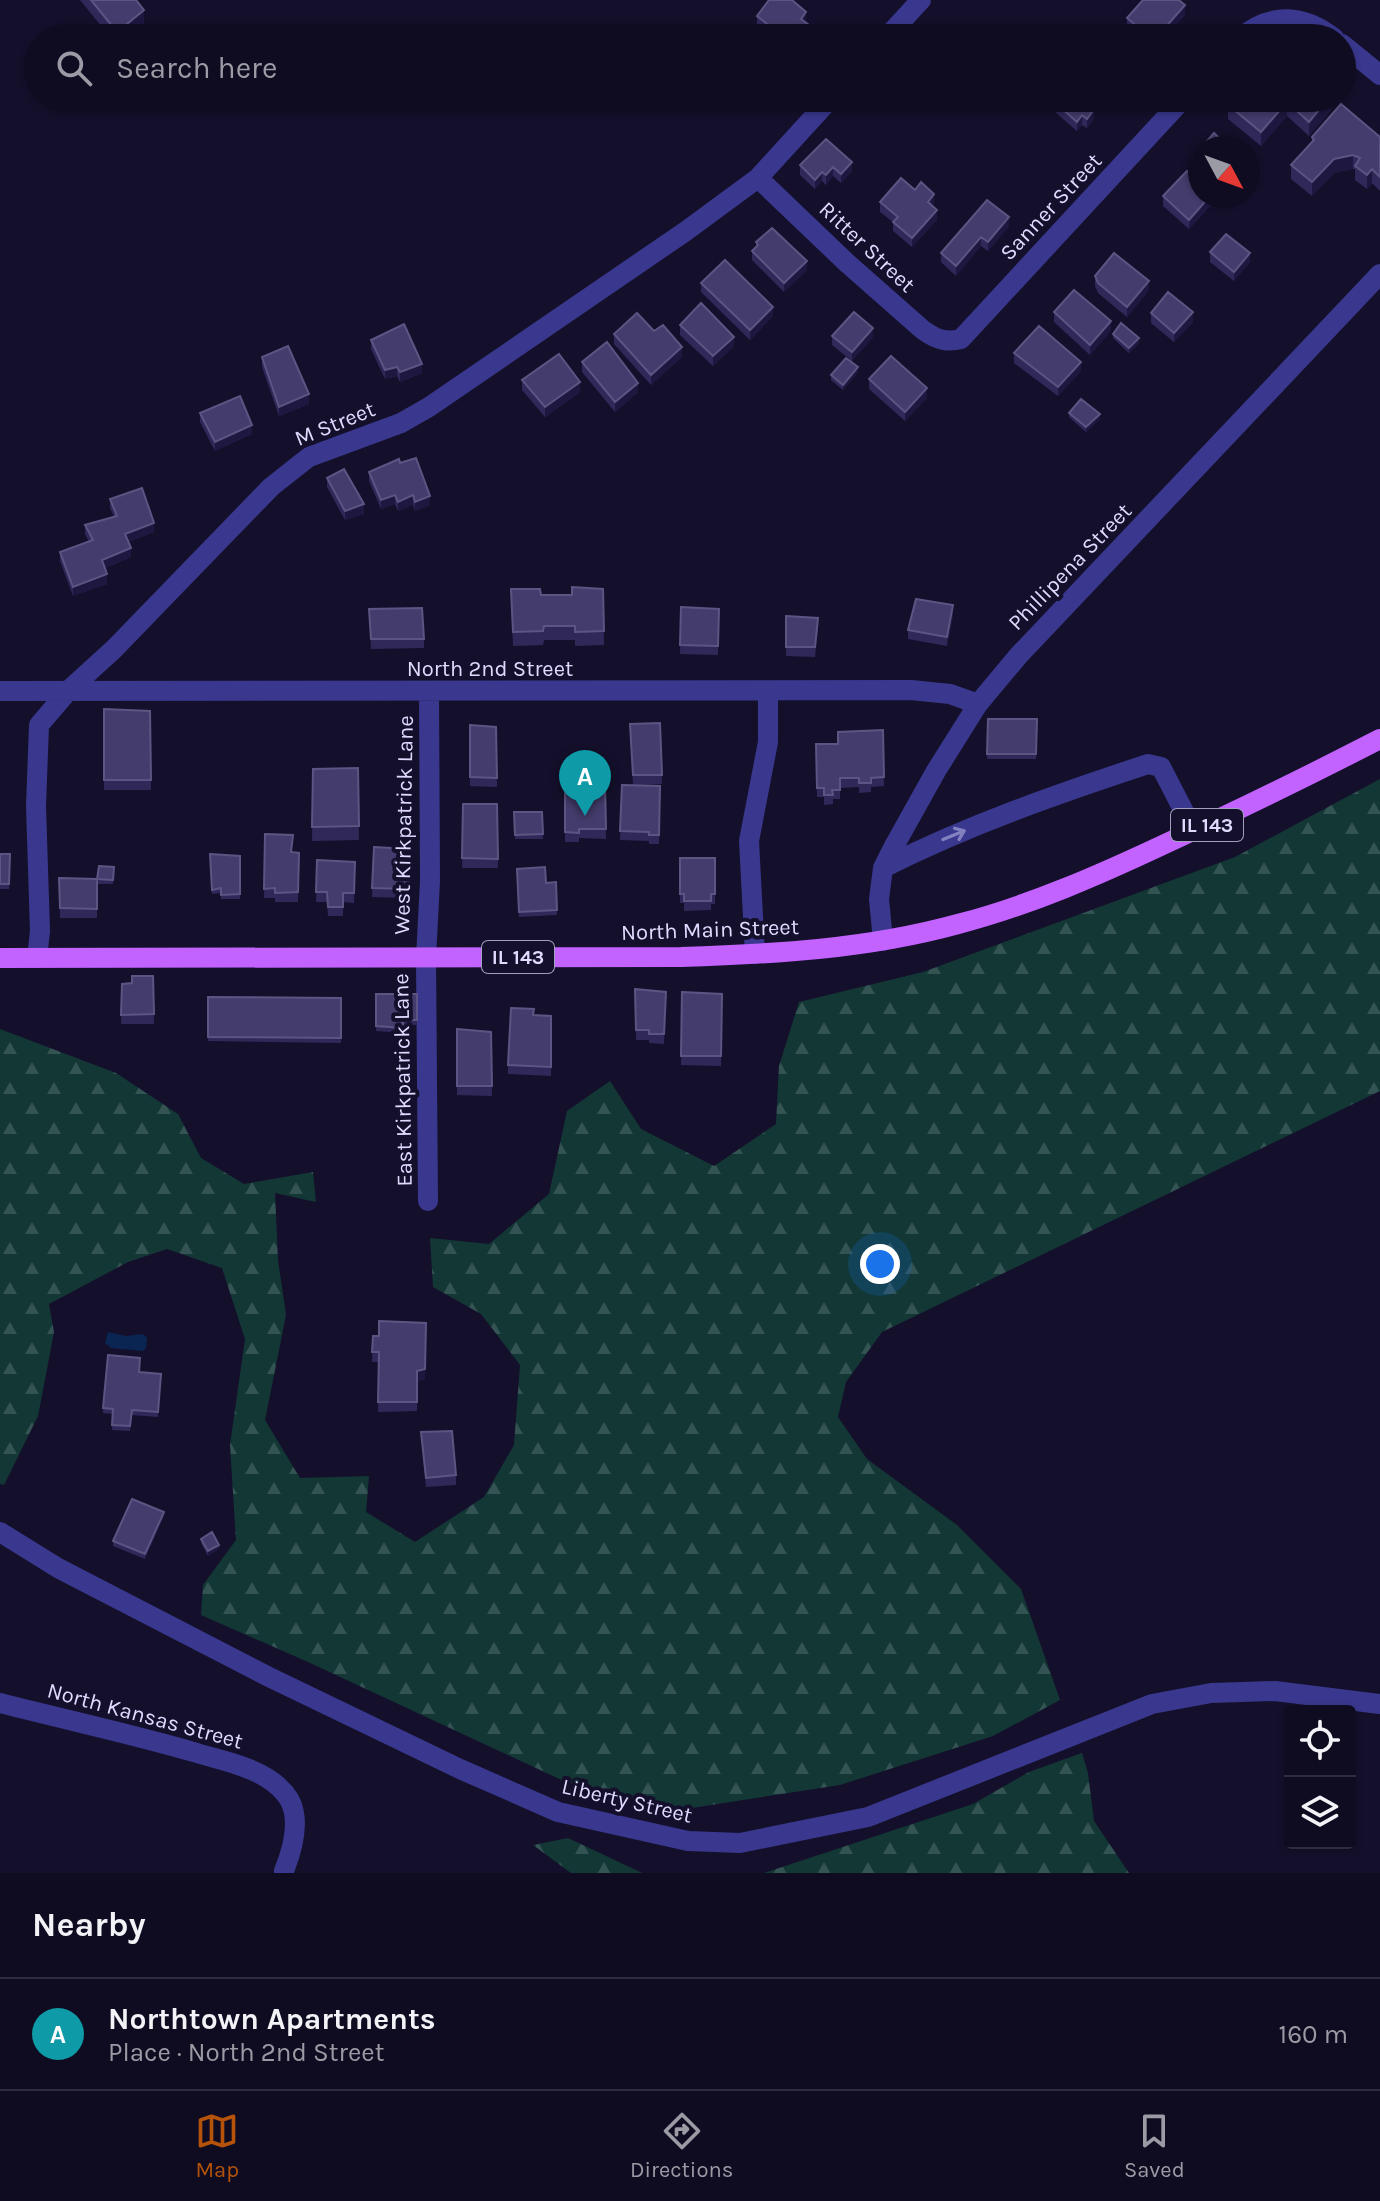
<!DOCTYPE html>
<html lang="en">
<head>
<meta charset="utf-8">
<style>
	:root { --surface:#0f0c21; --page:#18152a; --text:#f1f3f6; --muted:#9b9ba5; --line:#2f2c3f; --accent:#b45309 }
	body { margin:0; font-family:Karla,sans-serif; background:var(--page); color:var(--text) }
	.controls { position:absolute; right:24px; bottom:24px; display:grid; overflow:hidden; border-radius:8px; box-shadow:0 2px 6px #0004 }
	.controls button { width:72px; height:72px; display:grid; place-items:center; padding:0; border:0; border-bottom:2px solid var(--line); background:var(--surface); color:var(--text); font:40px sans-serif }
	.compass { position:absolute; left:1188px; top:136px; width:72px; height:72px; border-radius:50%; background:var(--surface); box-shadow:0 2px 6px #0004; rotate:131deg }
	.you { position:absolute; left:880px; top:1264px; width:28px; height:28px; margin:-20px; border:6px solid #fff; border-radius:50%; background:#1a73e8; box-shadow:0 0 0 12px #1a73e833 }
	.badge { display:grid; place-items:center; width:52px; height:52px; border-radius:50%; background:var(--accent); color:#fff; font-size:26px; font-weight:700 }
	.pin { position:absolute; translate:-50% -66px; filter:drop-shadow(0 2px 4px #0008) }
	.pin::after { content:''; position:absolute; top:42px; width:28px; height:24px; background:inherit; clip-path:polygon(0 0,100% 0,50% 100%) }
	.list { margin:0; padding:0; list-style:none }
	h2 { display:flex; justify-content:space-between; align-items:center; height:104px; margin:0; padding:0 32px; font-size:34px }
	h2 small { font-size:26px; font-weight:400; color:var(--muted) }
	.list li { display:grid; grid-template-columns:52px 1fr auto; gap:24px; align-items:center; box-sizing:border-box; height:112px; padding:0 32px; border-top:2px solid var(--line) }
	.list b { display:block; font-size:30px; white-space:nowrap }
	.list p { margin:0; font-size:26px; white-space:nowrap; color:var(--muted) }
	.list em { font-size:26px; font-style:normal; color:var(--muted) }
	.icon { flex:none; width:44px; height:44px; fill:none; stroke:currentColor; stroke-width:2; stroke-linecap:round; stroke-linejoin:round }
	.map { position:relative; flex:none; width:1380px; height:1873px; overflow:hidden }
	.search { position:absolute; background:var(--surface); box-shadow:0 2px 6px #0004; left:24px; right:24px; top:24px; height:88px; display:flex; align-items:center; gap:20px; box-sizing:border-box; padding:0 28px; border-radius:44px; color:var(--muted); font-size:30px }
	.sheet { height:216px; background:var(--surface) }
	nav { display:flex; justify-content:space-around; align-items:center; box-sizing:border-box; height:112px; border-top:2px solid var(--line); background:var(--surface); font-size:22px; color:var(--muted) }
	nav a { display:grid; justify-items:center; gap:4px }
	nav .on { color:var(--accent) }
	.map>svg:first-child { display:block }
	.forest { fill:url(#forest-firs) }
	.water { fill:#0a2551 }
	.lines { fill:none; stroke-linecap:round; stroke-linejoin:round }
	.minor { stroke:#3a388e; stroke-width:20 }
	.major { stroke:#c262ff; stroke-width:20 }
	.wall { fill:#31285a }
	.shaded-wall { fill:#1e1740 }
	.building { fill:#443c6c; stroke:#5c5583; stroke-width:2 }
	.oneway { stroke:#8481c1 }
	.labels { text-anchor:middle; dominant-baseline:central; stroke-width:8; stroke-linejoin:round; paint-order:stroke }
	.shield { fill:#14102c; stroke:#a29ec0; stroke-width:2 }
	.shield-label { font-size:20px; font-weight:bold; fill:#dfdbff }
	.street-label { font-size:22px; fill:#dfdbff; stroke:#14102c }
</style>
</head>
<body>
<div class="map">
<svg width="1380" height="1873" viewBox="0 0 1380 1873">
	<defs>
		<pattern id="forest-firs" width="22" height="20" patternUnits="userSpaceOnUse" patternTransform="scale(2)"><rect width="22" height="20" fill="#123735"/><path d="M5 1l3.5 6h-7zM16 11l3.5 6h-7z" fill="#345353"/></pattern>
	</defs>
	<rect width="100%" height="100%" fill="#14102c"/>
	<!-- forest -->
	<path class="forest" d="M1380,779V1091L882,1332L846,1382L838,1417L867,1459L957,1525L1021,1589L1060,1700L993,1736L840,1785L679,1810L568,1783L308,1662L201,1615L203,1585L236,1540L230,1445L245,1339L222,1268L167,1249L128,1262L49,1304L54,1332L38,1416L4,1485L0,1484V1029L116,1073L178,1114L201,1158L244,1184L313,1172L316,1202L275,1193L278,1260L286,1315L265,1420L300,1478L369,1476L366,1512L415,1542L484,1497L514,1445L520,1365L481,1314L433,1287L430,1238L489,1244L549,1194L567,1111L610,1081L641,1129L714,1166L776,1124L779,1066L799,1002L923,972L1235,857Z
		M1082,1753L1088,1773L1094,1821L1129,1873H764L973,1804L1029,1772Z
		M568,1838L640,1872L642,1873H571L533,1845Z"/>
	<!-- water -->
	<path class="water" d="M108,1332L126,1336L143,1334L147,1338L146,1348L143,1351L111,1348L105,1343Z"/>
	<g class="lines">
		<!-- minor -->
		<path class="minor" d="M886,38L921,0
			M1240,38C1271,12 1303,14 1334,38
			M1342,44L1380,75
			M758,178L847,263L923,330C936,339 945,343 961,339L1184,98
			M0,691L911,690L950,694L978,704
			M883,868C968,825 1057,794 1148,764L1161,767L1194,831
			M883,941L879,899L883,868L893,848L936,771L978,704L1019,655L1380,274
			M755,954L749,841L768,742V692
			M37,958L40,931L36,806L39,725L69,690L114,649L271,487L309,457L401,423L429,407L686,231L758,178L831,98
			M428,1201L426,958L430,881L429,693
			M0,1532L58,1568L267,1676L460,1769L558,1812L688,1841L740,1843L868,1817L1152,1704L1211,1693L1275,1691L1380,1704
			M0,1703C66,1720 132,1734 197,1753C220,1760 246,1765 267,1778C275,1783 284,1791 289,1799C301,1820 292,1851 284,1871"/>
		<!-- major -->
		<path class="major" d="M0,958L681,957C775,954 867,949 958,924C1031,905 1099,875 1167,843C1239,810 1310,775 1380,739"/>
	</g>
	<!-- wall -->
	<path class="wall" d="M80,0H136L144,24L127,38H111Z
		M1185,15L1164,38H1140L1127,27V18Z
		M757,16L806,21L805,22L809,35L806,38H773L757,26Z
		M1041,98H1102V103L1094,112V119L1087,128L1082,125L1077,131L1041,100Z
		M1331,98V110L1309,136L1287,116L1261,146L1228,119V105Z
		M1312,137H1380V191L1372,183L1367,189L1355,180V169H1353L1334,173L1312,196L1291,179V165L1312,142Z
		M826,139L852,171L841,183L833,176L826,185L822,181L815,189L800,175V165Z
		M1200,149V171L1193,166V156Z
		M915,190L934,203L932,206L937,220L912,247L893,231V222L880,212V202Z
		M1163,196H1212V204L1189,229L1163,206Z
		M1009,226L988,251L981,246L956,276L941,262V253Z
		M756,242L807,270L784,292L752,260V251L756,247Z
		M1210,252L1250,262L1234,281L1210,262Z
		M1095,276L1149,290L1127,317L1098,293L1095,286Z
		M701,283L773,316L750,340L701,292Z
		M1054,312L1111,331L1090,355L1054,322Z
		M1151,313L1193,322L1174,342L1151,323Z
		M680,325L734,346L713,366L680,335Z
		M654,331L682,357L651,385L614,344V334Z
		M1113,334L1139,343L1129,353L1113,338Z
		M832,336L873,337L852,361L832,345Z
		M371,340L422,373L400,382L397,376L385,379L371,349Z
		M1014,353L1081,371L1058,396L1014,363Z
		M262,357L309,404L279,416L262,367Z
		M582,362L638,392L615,412L582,372Z
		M858,372L843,390L831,380V375Z
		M869,379L927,398L905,421L869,389Z
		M522,380L580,392L545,417L522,390Z
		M200,413L252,434L215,451L200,422Z
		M1069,413L1100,419L1086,432L1069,417Z
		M400,463L430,505L415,511L413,505L398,511L395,504L381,509L369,481V472Z
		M327,478L364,514L345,520L327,487Z
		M110,499L154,532L128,542L131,557L105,568L107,584L73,596L60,561V552L89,542L85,534V525L114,517L110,508Z
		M603,589L604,645L575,646V640H544L543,645L513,646L511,603L541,595H572Z
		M681,607L719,609L718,655L680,654Z
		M369,609L424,639V648L371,649Z
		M953,615L947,646L908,639V630Z
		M786,616L818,627L815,657L786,656Z
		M104,709L150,711L151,790H104Z
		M988,719H1037L1036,759H987Z
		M660,723L662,784L633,785L630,733Z
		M470,725L496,727L497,787L470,786Z
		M883,730L884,786L871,787V792L859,793V787L840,788V799H833V804L824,805V797H817L816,744H838Z
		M358,768L359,840L312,841L313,769Z
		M565,780L605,784L606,839L579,838V842H565Z
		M622,785L660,786L659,844H649V841L620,840Z
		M463,804H497L498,868H462Z
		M514,812H542L543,839H515Z
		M265,834L292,852L299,853L298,902H275V898H264Z
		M374,847L409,849V898L372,897Z
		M0,854H10L9,889H0Z
		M210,854L240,856V899H221V893L212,894Z
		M680,858H715V904H711V910L684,911V903H680Z
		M317,860L355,862L354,903L343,902V916H328L327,902H316Z
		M114,867L113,884H97V879Z
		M517,869L546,883L556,882L557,915L519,917Z
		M59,878L97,879V918H60Z
		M153,976L154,1024H121L122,984L132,983Z
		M635,989L666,992L664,1044L649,1043V1040H636Z
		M682,992L722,994L721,1066L681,1065Z
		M376,994H417V1025H403V1033L376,1031Z
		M208,997L341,998V1043L208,1041Z
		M533,1015L551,1016V1076L508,1074V1065Z
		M457,1029L491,1032L492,1096L457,1095Z
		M373,1336L425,1379L417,1381V1411L378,1412L379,1362H372Z
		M108,1355L139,1372L161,1374L158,1417L132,1415L130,1431L112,1430L113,1414L103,1413Z
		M421,1432L456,1475V1485L426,1487Z
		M164,1516L145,1559L113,1546V1541Z
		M201,1539L219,1549L208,1556L201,1543Z"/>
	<!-- shaded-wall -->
	<path class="shaded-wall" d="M1185,5V15L1164,38H1156Z
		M144,10V24L127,38H117V32Z
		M806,12V21L801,29V19Z
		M809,25V35L806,38H799Z
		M1098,98H1102V103L1094,112V119L1087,128V119L1091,106Z
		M1329,98H1331V110L1309,136V122Z
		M1287,102V116L1261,146V132Z
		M1082,115V125L1077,131V122Z
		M1353,155V169L1334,173L1312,196V182L1334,159Z
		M852,162V171L841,183V174Z
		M1251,166V176L1248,180V170Z
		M833,167V176L826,185V175Z
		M1372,169V183L1367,189V175Z
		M822,172V181L815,189V180Z
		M934,194V203L928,211V202Z
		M1210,196H1212V204L1189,229V220Z
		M937,210V220L912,247V238Z
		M1009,217V226L988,251V242Z
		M981,237V246L956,276V266Z
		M1250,253V262L1234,281V272Z
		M807,261V270L784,292V283Z
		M1149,281V290L1127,317V307Z
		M773,307V316L750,340V330Z
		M1193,312V322L1174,342V333Z
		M1111,321V331L1090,355V345Z
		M873,328V337L852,361V352Z
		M734,337V346L713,366V356Z
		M1139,338V343L1129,353V348Z
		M682,347V357L651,385V375Z
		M1081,362V371L1058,396V387Z
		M422,364V373L400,382V372Z
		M397,367V376L385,379V370Z
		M858,367V372L843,390V385Z
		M580,382V392L545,417V407Z
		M638,383V392L615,412V402Z
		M927,388V398L905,421V412Z
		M309,394V404L279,416V407Z
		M1100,414V419L1086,432V427Z
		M252,425V434L215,451V442Z
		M395,495V504L381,509V500Z
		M413,495V505L398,511V502Z
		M430,496V505L415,511V502Z
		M364,504V514L345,520V511Z
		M154,523V532L125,543V534Z
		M131,548V557L102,569V560Z
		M107,574V584L73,596V587Z
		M953,605V615L947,646V637Z
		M426,1323L425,1379L417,1381V1371Z
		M164,1512V1516L145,1559V1554Z
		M219,1545V1549L208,1556V1551Z"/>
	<!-- building -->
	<path class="building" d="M91,0H136L144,10L117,32Z
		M769,0H792L806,12L801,19L809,25L799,38L791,33L785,38L757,16Z
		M1143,0H1179L1185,5L1156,38H1151L1127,18Z
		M942,30L950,38H934Z
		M1050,98H1098L1091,106L1094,109L1087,119L1082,115L1077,122Z
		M1235,98H1329L1309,122L1287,102L1261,132L1228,105Z
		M1341,104L1380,137V177L1372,169L1367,175L1355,166L1360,158L1353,155L1334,159L1312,182L1291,165L1314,140L1312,137Z
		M1214,133L1230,148H1201Z
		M826,139L852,162L841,174L833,167L826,175L822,172L815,180L800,165Z
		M1200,149V162L1193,156Z
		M1187,171L1200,183V196H1210L1189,220L1163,196Z
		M901,178L915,190L921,182L934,194L928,202L937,210L912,238L893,222L898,217L880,202Z
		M987,200L1009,217L988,242L981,237L956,266L941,253Z
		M772,228L807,261L784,283L752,251L758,245L756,242Z
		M1226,234L1250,253L1234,272L1210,252Z
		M1114,253L1149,281L1127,307L1098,283L1095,276Z
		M725,260L773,307L750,330L701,283Z
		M1074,290L1111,321L1090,345L1054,312Z
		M1168,292L1193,312L1174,333L1151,313Z
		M701,303L734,337L713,356L680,325Z
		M854,312L873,328L852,352L832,336Z
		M637,313L654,331L663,325L682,347L651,375L614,334Z
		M1121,323L1139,338L1129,348L1113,334Z
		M404,324L422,364L400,372L397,367L385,370L371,340Z
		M1039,326L1081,362L1058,387L1014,353Z
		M607,342L638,383L615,402L582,362Z
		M288,346L309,394L279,407L262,357Z
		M559,354L580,382L545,407L522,380Z
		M891,356L927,388L905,412L869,379Z
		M846,358L858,367L843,385L831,375Z
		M240,396L252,425L215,442L200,413Z
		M1081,399L1100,414L1086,427L1069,413Z
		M416,458L430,496L415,502L413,495L398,502L395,495L381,500L369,472L399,459L400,463Z
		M344,469L364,504L345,511L327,478Z
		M142,488L154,523L125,534L131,548L102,560L107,574L73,587L60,552L93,540L85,525L117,516L110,499Z
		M572,587L603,589L604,631L575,632V626H544L543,631L513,632L511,589H540L541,595H572Z
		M916,599L953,605L947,637L908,630Z
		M681,607L719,609L718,646L680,645Z
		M422,608L424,639H371L369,609Z
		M786,616L818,618L815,647H786Z
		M104,709L150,711L151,780H104Z
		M988,719H1037L1036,754H987Z
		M660,723L662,775H633L630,724Z
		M470,725L496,727L497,778L470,777Z
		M883,730L884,777L871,778V783H859V778H840V790H832L833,795H824V788H817L816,744H838V732Z
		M358,768L359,826L312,827L313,769Z
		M565,780L605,784L606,829H579V833L565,832Z
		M622,785L660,786L659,835H649V832L620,831Z
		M463,804H497L498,859L462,858Z
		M514,812H542L543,834L515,835Z
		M265,834L293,835L291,852L299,853L298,892L275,893V888L264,889Z
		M374,847L409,849V889L372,888Z
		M0,854H10L9,884H0Z
		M210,854L240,856V894L221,895V888L212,890Z
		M680,858H715V894H711V901H684V894H680Z
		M317,860L355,862L354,893H343V907H328L327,892H316Z
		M99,866L114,867L113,880L97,879Z
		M545,867L546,883L556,882L557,910L519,912L517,869Z
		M59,878L97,879V909L60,908Z
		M132,976H153L154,1014L121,1015L122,984L132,983Z
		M635,989L666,992L664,1034H649V1030H636Z
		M682,992L722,994L721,1056H681Z
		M376,994H417V1020H403V1028L376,1026Z
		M208,997L341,998V1038L208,1037Z
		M511,1008L534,1009L533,1015L551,1016V1067L508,1065Z
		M457,1029L491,1032L492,1086H457Z
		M379,1321L426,1323L425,1369L417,1371V1402H378L379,1352H372L373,1336H379Z
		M108,1355L140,1358L139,1372L161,1374L158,1412L132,1410L130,1426L112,1425L113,1409L103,1408Z
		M452,1431L456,1475L426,1478L421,1432Z
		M132,1499L164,1512L145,1554L113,1541Z
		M212,1532L219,1545L208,1551L201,1539Z"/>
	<!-- one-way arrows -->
	<defs><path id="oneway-shaft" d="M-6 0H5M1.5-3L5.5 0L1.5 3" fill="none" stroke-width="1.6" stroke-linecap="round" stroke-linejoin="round" transform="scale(2)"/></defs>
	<use class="oneway" href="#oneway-shaft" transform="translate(954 835) rotate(-22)"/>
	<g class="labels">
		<!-- shield labels -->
		<g class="shield">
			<rect x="1171" y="809" width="72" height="32" rx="6"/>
			<rect x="482" y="941" width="72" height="32" rx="6"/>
		</g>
		<g class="shield-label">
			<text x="1207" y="825">IL 143</text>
			<text x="518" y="957">IL 143</text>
		</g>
		<!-- street labels -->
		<g class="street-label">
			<text transform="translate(1051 207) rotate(-47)">Sanner Street</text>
			<text transform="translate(867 247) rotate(43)">Ritter Street</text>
			<text transform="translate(335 424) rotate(-22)">M Street</text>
			<text transform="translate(1070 567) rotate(-46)">Phillipena Street</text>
			<text x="490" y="669">North 2nd Street</text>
			<text transform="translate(404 825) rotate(-89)">West Kirkpatrick Lane</text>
			<text transform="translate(710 930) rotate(-2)">North Main Street</text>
			<text transform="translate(403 1080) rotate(-91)">East Kirkpatrick Lane</text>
			<text transform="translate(145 1716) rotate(15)">North Kansas Street</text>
			<text transform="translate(627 1801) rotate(13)">Liberty Street</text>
		</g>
	</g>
</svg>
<div class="controls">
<button><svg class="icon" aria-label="locate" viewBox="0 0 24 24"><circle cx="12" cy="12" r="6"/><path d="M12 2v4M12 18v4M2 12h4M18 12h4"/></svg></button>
<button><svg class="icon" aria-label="layers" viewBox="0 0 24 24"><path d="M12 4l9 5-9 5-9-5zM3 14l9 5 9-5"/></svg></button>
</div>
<svg class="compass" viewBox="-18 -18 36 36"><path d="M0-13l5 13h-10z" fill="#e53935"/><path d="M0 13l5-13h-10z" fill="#9b9ba5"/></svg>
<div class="you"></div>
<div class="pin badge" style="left:585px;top:816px;background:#0f9aa8">A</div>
<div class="search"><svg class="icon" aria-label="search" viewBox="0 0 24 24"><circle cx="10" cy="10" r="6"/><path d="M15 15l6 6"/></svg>Search here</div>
</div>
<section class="sheet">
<h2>Nearby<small></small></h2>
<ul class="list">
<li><span class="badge" style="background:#0f9aa8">A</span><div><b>Northtown Apartments</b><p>Place · North 2nd Street</p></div><em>160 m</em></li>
</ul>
</section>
<nav>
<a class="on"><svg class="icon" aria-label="map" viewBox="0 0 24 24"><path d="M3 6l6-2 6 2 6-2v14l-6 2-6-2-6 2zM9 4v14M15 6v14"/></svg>Map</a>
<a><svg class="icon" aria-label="directions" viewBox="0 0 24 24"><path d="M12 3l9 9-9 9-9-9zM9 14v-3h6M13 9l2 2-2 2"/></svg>Directions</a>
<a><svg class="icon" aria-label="saved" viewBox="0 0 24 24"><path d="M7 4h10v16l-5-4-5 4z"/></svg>Saved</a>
</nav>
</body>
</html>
